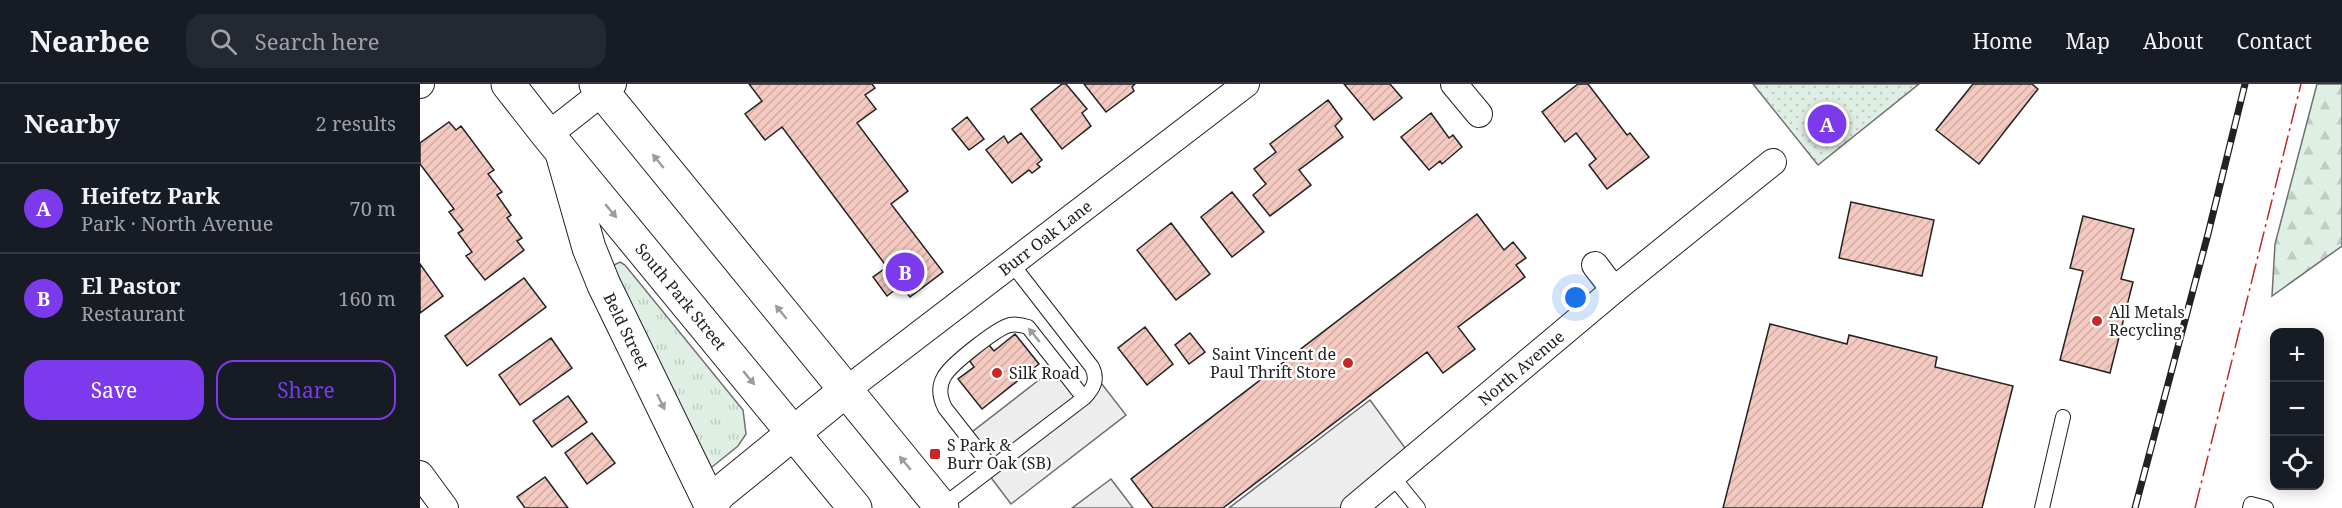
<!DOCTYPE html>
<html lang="en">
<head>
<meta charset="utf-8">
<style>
	:root { --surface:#171b24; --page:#242831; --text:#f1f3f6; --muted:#9ea1a6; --line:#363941; --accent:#7c3aed }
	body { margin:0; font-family:"Noto Serif",serif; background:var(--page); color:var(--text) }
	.controls { position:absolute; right:18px; bottom:18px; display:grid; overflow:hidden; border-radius:12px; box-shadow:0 3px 15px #0003 }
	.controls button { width:54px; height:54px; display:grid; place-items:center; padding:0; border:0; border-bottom:2px solid var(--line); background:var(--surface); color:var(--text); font:30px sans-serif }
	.you { position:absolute; left:1156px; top:214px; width:21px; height:21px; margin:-15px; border:4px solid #fff; border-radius:50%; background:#1a73e8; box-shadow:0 0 0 9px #1a73e833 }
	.badge { display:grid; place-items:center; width:39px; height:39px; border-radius:50%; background:var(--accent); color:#fff; font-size:20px; font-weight:700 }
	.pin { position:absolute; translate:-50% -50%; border:3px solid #fff; box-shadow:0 2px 6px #0006 }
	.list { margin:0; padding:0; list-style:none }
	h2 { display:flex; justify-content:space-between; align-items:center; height:78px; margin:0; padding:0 24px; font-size:26px }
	h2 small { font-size:20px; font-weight:400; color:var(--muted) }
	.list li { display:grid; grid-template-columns:39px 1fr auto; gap:18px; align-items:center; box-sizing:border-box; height:90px; padding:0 24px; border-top:2px solid var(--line) }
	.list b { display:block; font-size:22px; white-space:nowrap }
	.list p { margin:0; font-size:20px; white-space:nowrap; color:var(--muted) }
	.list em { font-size:20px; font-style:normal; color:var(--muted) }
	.actions { display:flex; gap:12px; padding:18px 24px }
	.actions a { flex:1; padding:14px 0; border:2px solid var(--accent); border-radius:18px; text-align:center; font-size:21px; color:var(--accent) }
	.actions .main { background:var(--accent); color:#fff }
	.icon { flex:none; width:33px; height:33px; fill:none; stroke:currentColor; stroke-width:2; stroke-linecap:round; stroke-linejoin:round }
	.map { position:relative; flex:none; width:1922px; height:424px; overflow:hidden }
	header { display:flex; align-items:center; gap:36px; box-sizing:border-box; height:84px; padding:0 30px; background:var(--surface); border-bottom:2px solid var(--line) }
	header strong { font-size:28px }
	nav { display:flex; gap:33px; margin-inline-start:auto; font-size:21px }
	.search { width:420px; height:54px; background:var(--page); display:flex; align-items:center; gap:15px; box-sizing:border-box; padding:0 21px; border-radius:18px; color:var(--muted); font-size:22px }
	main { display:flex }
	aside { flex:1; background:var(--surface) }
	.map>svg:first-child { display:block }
	.grass { fill:url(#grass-tufts); stroke:#6f6f6f; stroke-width:1.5 }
	.forest { fill:url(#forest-firs); stroke:#6f6f6f; stroke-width:1.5 }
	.park { fill:url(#park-dots); stroke:#6f6f6f; stroke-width:1.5 }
	.parking { fill:#ededed; stroke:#6f6f6f; stroke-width:1.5 }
	.building { fill:url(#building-hatch); stroke:#222; stroke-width:1.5 }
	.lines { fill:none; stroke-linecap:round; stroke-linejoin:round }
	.service-casing { stroke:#222; stroke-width:16 }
	.minor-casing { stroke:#222; stroke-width:28 }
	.tertiary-casing { stroke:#222; stroke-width:35 }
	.primary-casing { stroke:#222; stroke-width:35 }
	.service { stroke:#fff; stroke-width:14 }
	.minor { stroke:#fff; stroke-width:26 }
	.tertiary { stroke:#fff; stroke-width:33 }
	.primary { stroke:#fff; stroke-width:33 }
	.rail-casing { stroke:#222; stroke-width:7 }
	.rail { stroke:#fff; stroke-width:4.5; stroke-dasharray:14; stroke-linecap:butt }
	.power { stroke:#c62828; stroke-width:1.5; stroke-dasharray:21 4.5 3 4.5; stroke-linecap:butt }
	.oneway { fill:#9c9c9c }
	.poi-dot { fill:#c62828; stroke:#fff; stroke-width:2 }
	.labels { text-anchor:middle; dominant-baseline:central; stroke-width:4.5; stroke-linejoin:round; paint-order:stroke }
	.street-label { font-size:16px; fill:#222; stroke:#fff }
	.poi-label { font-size:16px; fill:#222; stroke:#fff; text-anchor:start }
</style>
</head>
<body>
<header>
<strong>Nearbee</strong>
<div class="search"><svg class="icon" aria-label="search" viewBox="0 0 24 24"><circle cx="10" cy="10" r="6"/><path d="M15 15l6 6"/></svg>Search here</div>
<nav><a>Home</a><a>Map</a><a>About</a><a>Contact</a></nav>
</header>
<main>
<aside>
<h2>Nearby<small>2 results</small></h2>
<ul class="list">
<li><span class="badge">A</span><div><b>Heifetz Park</b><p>Park · North Avenue</p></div><em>70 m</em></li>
<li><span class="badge">B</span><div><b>El Pastor</b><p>Restaurant</p></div><em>160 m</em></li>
</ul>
<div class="actions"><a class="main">Save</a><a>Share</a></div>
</aside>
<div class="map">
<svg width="1922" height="424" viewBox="0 0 1922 424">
	<defs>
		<pattern id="grass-tufts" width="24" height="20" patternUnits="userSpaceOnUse" patternTransform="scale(1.5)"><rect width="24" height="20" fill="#e0efe3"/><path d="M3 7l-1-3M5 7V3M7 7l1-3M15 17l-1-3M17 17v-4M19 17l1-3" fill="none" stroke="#c0cdc2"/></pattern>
		<pattern id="forest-firs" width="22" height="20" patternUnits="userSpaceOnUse" patternTransform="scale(1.5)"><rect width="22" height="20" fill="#e0efe3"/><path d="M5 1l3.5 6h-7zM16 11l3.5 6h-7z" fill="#c0cdc2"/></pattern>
		<pattern id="park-dots" width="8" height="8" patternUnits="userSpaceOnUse" patternTransform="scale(1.5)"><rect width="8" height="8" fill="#e0efe3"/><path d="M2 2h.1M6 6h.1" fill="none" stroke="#c0cdc2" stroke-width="1.8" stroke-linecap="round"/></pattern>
		<pattern id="building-hatch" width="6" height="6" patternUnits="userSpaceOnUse" patternTransform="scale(1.5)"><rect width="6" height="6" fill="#f3c9c0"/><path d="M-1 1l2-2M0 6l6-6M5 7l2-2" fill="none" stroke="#d0aca5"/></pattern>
	</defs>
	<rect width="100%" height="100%" fill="#fff"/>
	<!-- grass -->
	<path class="grass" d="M200,178L205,181L323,326L326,350L318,362L292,383L280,379L194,189V181Z"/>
	<!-- forest -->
	<path class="forest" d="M1897,0H1922V162L1852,212L1855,160Z"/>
	<!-- park -->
	<path class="park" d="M1333,0H1499L1398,81Z"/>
	<!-- parking -->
	<path class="parking" d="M633,285L655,313L678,295L706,331L591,420L566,387L576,378L552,348Z
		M950,316L988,368L920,424H809Z
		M691,395L713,424H652Z"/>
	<!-- building -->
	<path class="building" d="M329,0H452L455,4L445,11L456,25L437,39L488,107L471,120L523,188L490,213L481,201L467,212L453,193L467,183L362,43L345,56L325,30L342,17Z
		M642,0H646L667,25L662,29L671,42L642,65L611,25Z
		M664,0H715L712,3L714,7L686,28Z
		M924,0H970L982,14L954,36Z
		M1158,0H1168L1207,51L1210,49L1229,73L1187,105L1169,81L1176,75L1156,49L1145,58L1122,28Z
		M1553,0H1612L1618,5L1559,80L1516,46Z
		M908,16L922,35L915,42L923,53L879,86L891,101L850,132L833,111L846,100L834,85L856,68L850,60Z
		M1011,29L1029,54L1033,51L1042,63L1022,80L1020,77L1009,86L981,53Z
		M547,33L564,55L549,66L532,45Z
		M29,38L36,46L41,42L74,86L68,90L82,108L77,111L91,131L87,134L102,154L97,157L104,166L65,196L46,172L52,168L38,149L43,146L29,128L34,125L0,80V59Z
		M601,49L622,76L617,80L620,83L612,89L609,86L592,99L566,66L584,52L588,59Z
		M812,108L844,148L812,173L781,133Z
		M1431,118L1514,136L1502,192L1419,174Z
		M1057,130L1084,166L1093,158L1106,174L1096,181L1105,193L1038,243L1055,265L1023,289L1007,268L803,424H733L711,395Z
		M1663,132L1714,145L1701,195L1713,198L1690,289L1640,276L1663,187L1650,184Z
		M751,139L790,190L756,216L717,166Z
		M0,180L23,212L0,229Z
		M104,194L126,223L47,282L25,252Z
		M1350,240L1427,260L1429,251L1517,273L1515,283L1593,302L1562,424H1303Z
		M725,243L753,280L727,301L698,264Z
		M770,249L785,268L769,280L755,261Z
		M595,250L619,280L562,325L538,295L554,283L549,276L569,261L574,267Z
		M131,254L152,284L100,321L79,291Z
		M148,312L167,338L132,363L113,337Z
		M172,349L195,379L167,400L145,369Z
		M125,393L148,424H105L97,413Z"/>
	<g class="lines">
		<!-- service casing -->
		<g class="service-casing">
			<path id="service" d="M572,384L525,324C520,314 518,303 524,293C530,281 577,244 590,241C596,240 602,241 608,243L664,314
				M972,392L998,424
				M521,423L664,314C674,304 678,295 672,283L592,180
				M1622,424L1643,333
				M1830,424L1831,420L1846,424"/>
		</g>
		<!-- minor casing -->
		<g class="minor-casing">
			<g id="minor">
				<path d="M1034,0L1059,30"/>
				<path d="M0,1L1,0"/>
				<path d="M128,51L193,0"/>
				<path d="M1175,181L1194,206"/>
				<path id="s1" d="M425,307L826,0"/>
				<path d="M0,390L25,424"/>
				<path id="s2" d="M934,424L1194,206L1353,78"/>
			</g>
		</g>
		<!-- tertiary casing -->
		<g class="tertiary-casing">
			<g id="tertiary">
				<path id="s3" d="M142,69L169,164L184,201L290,419"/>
				<path d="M293,424L290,419L301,408L425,307"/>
			</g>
		</g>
		<!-- primary casing -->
		<g class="primary-casing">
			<g id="primary">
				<path id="s4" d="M88,0L128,51L435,424"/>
				<path d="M176,0L522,424"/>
			</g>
		</g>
		<!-- service -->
		<use href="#service" class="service"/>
		<!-- minor -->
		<use href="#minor" class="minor"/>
		<!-- tertiary -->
		<use href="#tertiary" class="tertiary"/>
		<!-- primary -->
		<use href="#primary" class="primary"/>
		<!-- rail casing -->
		<g class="rail-casing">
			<path id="rail" d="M1715,424L1788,150L1825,0"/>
		</g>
		<!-- rail -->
		<use href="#rail" class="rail"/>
		<!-- power -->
		<path class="power" d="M1775,424L1881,0"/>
	</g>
	<!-- one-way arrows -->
	<defs><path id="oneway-solid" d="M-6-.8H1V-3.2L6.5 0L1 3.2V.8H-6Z" transform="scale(1.5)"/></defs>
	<g class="oneway">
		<use href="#oneway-solid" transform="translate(238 77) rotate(-129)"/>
		<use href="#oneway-solid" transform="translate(191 127) rotate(50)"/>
		<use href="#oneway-solid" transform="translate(361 228) rotate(-129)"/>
		<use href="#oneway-solid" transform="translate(614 251) rotate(-129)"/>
		<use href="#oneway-solid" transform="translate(329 294) rotate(50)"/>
		<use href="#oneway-solid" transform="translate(241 318) rotate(64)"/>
		<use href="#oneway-solid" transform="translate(485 379) rotate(-130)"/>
	</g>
	<!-- markers -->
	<g class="poi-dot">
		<circle cx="1677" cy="237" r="6"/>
		<circle cx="928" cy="279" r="6"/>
		<circle cx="577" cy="289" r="6"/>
		<rect x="509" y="364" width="12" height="12" rx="3"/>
	</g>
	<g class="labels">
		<!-- street labels -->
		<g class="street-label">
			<text stroke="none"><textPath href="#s1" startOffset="252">Burr Oak Lane</textPath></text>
			<text stroke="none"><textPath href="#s4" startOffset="274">South Park Street</textPath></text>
			<text stroke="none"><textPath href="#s3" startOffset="190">Beld Street</textPath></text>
			<text stroke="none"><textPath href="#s2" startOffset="218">North Avenue</textPath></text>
		</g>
		<!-- poi labels -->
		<g class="poi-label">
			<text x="1689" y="228">All Metals<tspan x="1689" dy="18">Recycling</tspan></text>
			<text x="916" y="270" text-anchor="end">Saint Vincent de<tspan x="916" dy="18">Paul Thrift Store</tspan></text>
			<text x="589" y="289">Silk Road</text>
			<text x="527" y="361">S Park &amp;<tspan x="527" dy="18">Burr Oak (SB)</tspan></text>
		</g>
	</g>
</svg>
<div class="controls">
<button>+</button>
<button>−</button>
<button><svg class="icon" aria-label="locate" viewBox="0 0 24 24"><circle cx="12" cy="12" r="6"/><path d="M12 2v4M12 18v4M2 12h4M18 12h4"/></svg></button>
</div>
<div class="you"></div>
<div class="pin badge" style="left:1407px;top:40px">A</div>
<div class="pin badge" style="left:485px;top:188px">B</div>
</div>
</main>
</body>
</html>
